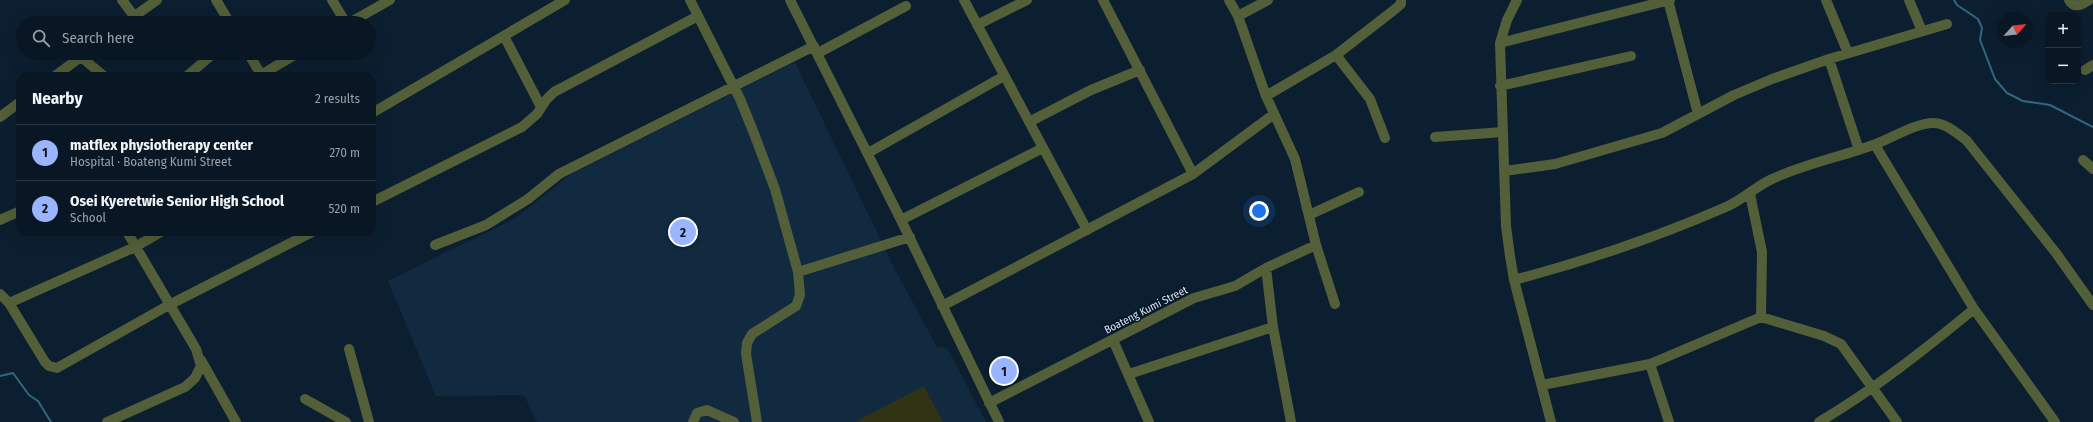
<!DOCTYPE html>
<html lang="en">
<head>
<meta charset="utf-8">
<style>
	:root { --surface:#091724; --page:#172431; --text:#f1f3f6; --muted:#999fa6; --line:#293641; --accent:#99b5fd }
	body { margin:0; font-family:"Fira Sans Condensed",sans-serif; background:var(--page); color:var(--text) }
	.controls { position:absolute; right:12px; top:12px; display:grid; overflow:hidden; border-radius:8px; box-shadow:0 4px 16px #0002 }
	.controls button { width:36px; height:36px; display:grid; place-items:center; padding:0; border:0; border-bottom:1px solid var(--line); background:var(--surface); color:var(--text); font:20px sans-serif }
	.compass { position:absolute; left:1997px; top:12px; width:36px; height:36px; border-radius:50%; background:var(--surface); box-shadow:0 4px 16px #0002; rotate:63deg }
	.you { position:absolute; left:1259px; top:211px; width:14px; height:14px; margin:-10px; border:3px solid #fff; border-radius:50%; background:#1a73e8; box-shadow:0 0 0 6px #1a73e833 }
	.badge { display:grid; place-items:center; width:26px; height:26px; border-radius:50%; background:var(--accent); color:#111; font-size:13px; font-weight:700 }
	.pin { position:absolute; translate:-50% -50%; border:2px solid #fff; box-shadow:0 1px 4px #0006 }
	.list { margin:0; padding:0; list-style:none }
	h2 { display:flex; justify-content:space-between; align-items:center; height:52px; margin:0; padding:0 16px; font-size:17px }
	h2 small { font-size:13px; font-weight:400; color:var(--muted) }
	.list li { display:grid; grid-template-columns:26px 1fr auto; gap:12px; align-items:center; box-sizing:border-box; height:56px; padding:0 16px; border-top:1px solid var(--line) }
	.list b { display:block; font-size:15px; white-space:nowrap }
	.list p { margin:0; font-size:13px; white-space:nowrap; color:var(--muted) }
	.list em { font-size:13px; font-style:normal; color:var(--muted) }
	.icon { flex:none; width:22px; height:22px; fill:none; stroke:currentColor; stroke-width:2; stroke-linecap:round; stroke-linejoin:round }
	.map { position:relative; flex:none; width:2093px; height:422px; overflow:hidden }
	.search { position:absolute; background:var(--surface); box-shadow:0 4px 16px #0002; left:16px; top:16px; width:360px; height:44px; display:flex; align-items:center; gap:10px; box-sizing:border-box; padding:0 14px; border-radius:22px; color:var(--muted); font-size:15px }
	.panel { position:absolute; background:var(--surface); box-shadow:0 4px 16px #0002; left:16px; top:72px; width:360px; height:164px; border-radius:12px }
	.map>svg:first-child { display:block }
	.built { fill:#112a40 }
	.green { fill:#313414 }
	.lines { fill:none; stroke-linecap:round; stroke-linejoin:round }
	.stream { stroke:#2f677f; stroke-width:2 }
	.minor { stroke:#525f39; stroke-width:10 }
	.labels { text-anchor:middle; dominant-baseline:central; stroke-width:3; stroke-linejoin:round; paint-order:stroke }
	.street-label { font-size:11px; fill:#dbe7f3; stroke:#041626 }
</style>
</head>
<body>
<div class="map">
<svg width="2093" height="422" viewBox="0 0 2093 422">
	<rect width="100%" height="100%" fill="#0c1f30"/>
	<!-- built -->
	<path class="built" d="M795,62L894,268L937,347L947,348L986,422H537L524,395L436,396L388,281L514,219L570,175Z"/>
	<!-- green -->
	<path class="green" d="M924,386L943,422H855Z"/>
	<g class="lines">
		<!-- stream -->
		<path class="stream" d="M1954,0L1957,5L1978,19L1982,28L1980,40L1995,79L2007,93L2023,101L2050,105L2093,127
			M0,376L13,373L29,395L38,401L51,422"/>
		<!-- minor -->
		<path class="minor" d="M122,0L134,16
			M216,0L230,23
			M332,0L346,23
			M690,0L740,99L753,131L775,189L798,272L800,295L796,306L752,334L747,343L746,354L757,422
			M790,0L901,220L999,422
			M964,0L1087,230
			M1103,0L1193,174
			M1229,0L1238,16L1266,96L1295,159L1316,245L1335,304
			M1517,0L1507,20L1500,43L1506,226L1510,256L1514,280L1551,422
			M1668,0L1698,114
			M1826,0L1848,53
			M1909,0L1922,31
			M2069,0C2074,9 2082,5 2089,0
			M1238,16L1268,0
			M125,23L157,0
			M349,23L390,0
			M977,25L1027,0
			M504,36L541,107
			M1500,43L1670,0
			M248,53L262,76
			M818,53L906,6
			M1336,55L1370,99L1385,138
			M81,57L104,76
			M1829,59L1859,150
			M2085,70L2093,65
			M55,76L86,53
			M187,76L214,53
			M259,76L298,53
			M1500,86L1631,56
			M1266,96L1336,55L1394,10L1401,4V0
			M372,113L565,0
			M0,117L20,102
			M1029,122L1091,90L1140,70
			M1435,137L1503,132
			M1875,145L1974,309L2055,422
			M868,153L1004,76
			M2083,160L2093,169
			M1505,171L1555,164L1662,133L1734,95L1772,79L1829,59L1947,24
			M1750,194L1762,252L1761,317
			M372,202L522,127L537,114L546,100L554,92L698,16
			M1309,215L1359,192
			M0,220L20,211
			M901,220L1043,148
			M435,245L486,225L528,199L559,174L814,46
			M1266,268L1273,327L1291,422
			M798,272L910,237
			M1514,280C1586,261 1657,237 1726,207C1742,200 1754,188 1770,180C1803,164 1841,157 1876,144C1892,138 1916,123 1933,123C1946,123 1957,133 1967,141L2056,253L2093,305
			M0,294L9,303L45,362L49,366L57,368L169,305L312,232
			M9,303L135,247L161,232
			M942,306L1193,174L1274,114
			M1113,340L1149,422
			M349,349L369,422
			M201,360L236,422
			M1650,364L1669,422
			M1129,374L1273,327
			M1542,385L1650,364L1761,317L1824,336L1841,344L1897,422
			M305,399L346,422
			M989,403L1194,298L1235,286L1266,268L1316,245
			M107,422L185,387L195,378L201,366L196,349L127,232
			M693,422L697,413L707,410L734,422
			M1819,422C1875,389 1924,350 1974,309"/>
	</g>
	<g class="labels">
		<!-- street labels -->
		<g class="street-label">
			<text transform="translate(1146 310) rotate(-27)">Boateng Kumi Street</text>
		</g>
	</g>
</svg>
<div class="controls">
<button>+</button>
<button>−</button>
</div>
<svg class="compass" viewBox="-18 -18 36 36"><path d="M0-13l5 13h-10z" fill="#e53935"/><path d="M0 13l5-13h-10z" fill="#999fa6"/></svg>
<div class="you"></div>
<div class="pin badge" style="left:1004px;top:371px">1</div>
<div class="pin badge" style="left:683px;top:232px">2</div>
<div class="search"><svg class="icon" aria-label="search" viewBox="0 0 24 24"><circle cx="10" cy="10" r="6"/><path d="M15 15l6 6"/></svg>Search here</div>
<section class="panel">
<h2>Nearby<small>2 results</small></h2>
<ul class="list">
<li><span class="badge">1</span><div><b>matflex physiotherapy center</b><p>Hospital · Boateng Kumi Street</p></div><em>270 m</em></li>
<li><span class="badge">2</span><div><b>Osei Kyeretwie Senior High School</b><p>School</p></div><em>520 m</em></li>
</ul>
</section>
</div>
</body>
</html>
